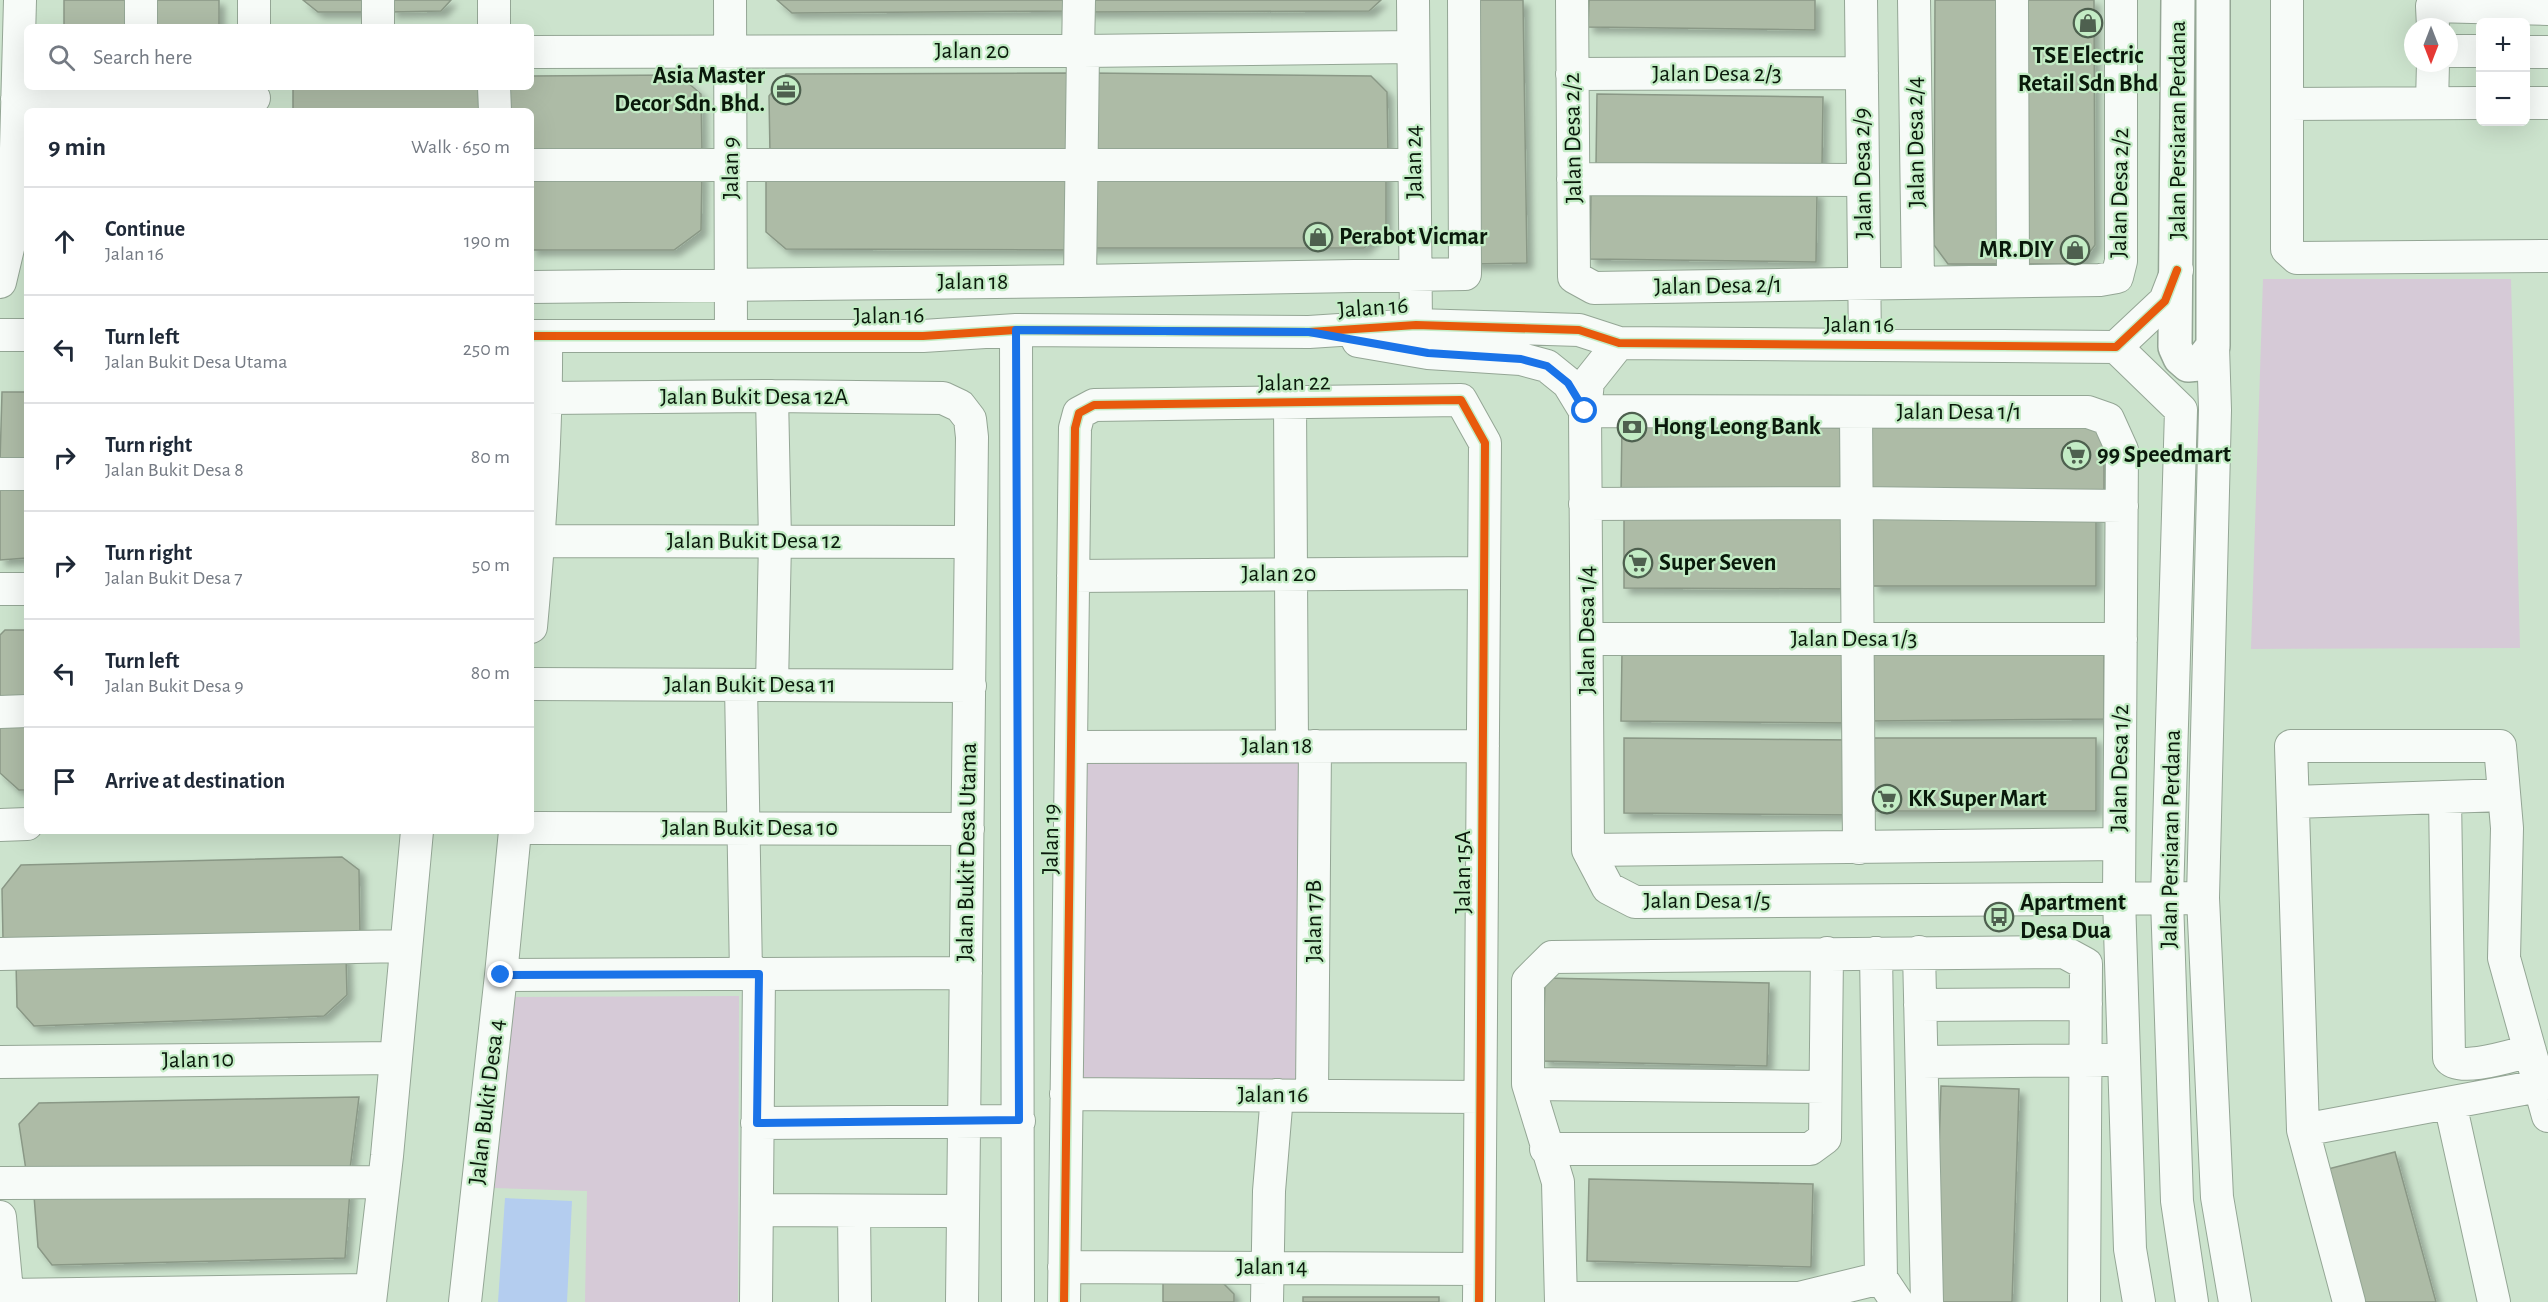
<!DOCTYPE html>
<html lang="en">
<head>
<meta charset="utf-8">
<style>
	:root { --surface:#fff; --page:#f6f6f7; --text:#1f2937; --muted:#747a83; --line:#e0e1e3 }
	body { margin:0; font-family:"Alegreya Sans",sans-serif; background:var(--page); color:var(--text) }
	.controls { position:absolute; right:18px; top:18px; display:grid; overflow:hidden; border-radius:9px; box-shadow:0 6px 24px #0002 }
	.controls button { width:54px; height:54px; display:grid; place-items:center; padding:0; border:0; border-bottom:2px solid var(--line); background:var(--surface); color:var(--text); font:30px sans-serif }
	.compass { position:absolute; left:2404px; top:18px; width:54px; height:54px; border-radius:50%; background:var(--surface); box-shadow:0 6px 24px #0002; rotate:180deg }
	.stop { position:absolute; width:18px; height:18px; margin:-14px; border:4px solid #1a73e8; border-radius:50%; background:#fff }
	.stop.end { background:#1a73e8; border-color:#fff; box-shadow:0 2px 6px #0008 }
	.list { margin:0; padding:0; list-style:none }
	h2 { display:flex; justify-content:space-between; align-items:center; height:78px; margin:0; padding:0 24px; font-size:26px }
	h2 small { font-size:20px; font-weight:400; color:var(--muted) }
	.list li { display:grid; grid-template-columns:39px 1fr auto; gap:18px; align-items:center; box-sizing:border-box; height:108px; padding:0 24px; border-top:2px solid var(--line) }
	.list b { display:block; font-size:22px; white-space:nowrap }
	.list p { margin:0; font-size:20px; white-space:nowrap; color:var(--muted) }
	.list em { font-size:20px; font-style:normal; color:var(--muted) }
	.icon { flex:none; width:33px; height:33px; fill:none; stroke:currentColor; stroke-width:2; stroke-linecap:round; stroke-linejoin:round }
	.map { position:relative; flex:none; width:2548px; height:1302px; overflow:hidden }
	.search { position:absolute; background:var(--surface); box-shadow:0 6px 24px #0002; left:24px; top:24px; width:510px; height:66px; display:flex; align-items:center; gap:15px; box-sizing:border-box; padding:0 21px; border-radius:9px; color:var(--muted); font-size:22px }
	.panel { position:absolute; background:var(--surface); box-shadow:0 6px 24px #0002; left:24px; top:108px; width:510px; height:726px; border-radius:9px }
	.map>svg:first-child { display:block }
	.green { fill:#d6cad7 }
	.water { fill:#b4cdef }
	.building { fill:#adbba6; stroke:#8a9886; stroke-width:1.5; filter:url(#shadow) }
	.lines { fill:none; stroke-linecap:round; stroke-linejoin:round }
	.minor-casing { stroke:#94a695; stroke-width:34 }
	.major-casing { stroke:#94a695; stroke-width:36 }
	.minor { stroke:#f7fbf8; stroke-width:32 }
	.major { stroke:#f7fbf8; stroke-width:33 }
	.cycleway-casing { stroke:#c3ecc5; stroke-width:11 }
	.cycleway { stroke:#e8590c; stroke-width:8 }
	.route { stroke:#1a73e8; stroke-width:8 }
	.labels { text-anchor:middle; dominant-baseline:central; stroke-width:4.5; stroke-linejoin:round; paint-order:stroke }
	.street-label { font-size:24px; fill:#0a190b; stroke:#c3ecc5 }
	.poi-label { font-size:24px; font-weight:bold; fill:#0a190b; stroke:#c3ecc5; text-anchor:start }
</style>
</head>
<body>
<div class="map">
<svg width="2548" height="1302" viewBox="0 0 2548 1302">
	<defs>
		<filter id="shadow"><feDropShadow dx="5.5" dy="5.5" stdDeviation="3" flood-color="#0004"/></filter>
	</defs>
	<rect width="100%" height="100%" fill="#cce3cd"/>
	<!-- green -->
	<path class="green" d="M2263,279H2511L2520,648L2251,649Z
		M1315,746L1312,1095L1066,1094L1071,747Z
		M739,996L738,1302H585L587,1191L494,1188L512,997Z"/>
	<!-- water -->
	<path class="water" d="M505,1198L572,1201L567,1302H498Z"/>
	<!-- building -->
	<path class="building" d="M64,0H128V27H64Z
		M155,0H219V27H155Z
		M303,0H367V12H318Z
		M391,0H451L441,11L391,12Z
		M777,0H1068L1069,11L792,13Z
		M1087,0H1381L1369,11L1087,12Z
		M1470,0H1523L1527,263L1473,264Z
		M1589,0H1815V30L1588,27Z
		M1935,0H2005L2007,264H1948L1934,245Z
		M2022,0H2094L2095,245L2081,264H2024Z
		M1069,73L1070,151L770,154L769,96L786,74Z
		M1090,73L1371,76L1387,92L1388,151L1089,152Z
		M679,75L701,94L702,153L531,154V111H504V87H531V76Z
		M297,87H481V111H293V90Z
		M1597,94L1823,97L1822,167L1596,165Z
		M1070,169L1069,250L786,249L766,232V170Z
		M1087,170H1386V229L1364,248H1087Z
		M531,172H702L701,230L674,250H531Z
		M1591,189L1817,192L1816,262L1590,259Z
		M2,392H27V461L0,462Z
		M2104,422V493L1869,496L1868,424Z
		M1622,425L1848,428L1847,498L1621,495Z
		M27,483V558L0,560V484Z
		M2096,512V586H1873V513Z
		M1624,513L1854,515V589L1624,588Z
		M5,630H27V697H0V635Z
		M2104,648V719L1869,721L1868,650Z
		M1622,651L1848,653L1847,723L1621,721Z
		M27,720V790H19L0,773V721Z
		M1624,738L1854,740V815L1624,813Z
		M1873,738H2096V811H1873Z
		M342,857L359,870L360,932L3,939L2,889L21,865Z
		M346,956L347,995L324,1016L34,1026L17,1007L16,962Z
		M1545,978L1769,983L1767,1066L1543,1061Z
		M1941,1086L2019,1089L2012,1302H1934Z
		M359,1097L350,1169L26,1170L19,1124L39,1103Z
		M2395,1152L2436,1302H2360L2324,1170Z
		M1589,1179L1813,1184L1811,1267L1587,1261Z
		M350,1190L345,1258L52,1265L38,1247L34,1196Z
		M1163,1280L1221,1281L1234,1294V1302H1163Z
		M1303,1297H1439V1302H1303Z"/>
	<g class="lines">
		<!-- minor casing -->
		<g class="minor-casing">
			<path id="minor" d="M254,0V27
				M378,0V27
				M494,0V27
				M730,0L731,336
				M1413,0L1416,325
				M1572,0L1574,277L1594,288L2100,280L2117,277L2121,261V0
				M1861,0L1865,345
				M1914,0L1918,283
				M2012,0L2013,281
				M2287,0V249L2297,258L2548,256
				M141,27V0
				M2433,27L2432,6L2548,9
				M1078,51L1079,0
				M2449,51H2480
				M531,52L1083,51L1413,47
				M2526,52H2548
				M1572,74L1862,73
				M494,87L495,111
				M17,99L254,98
				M2432,103L2433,63
				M2526,103H2548
				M2287,104L2480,103
				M531,165H1414
				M1573,179L1863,180
				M1080,281L1083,51
				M0,282L14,223L20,0
				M531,287L1080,281L1465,274L1464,0
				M1016,330L1018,1302
				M0,335H27
				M531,336H923L1016,330L1309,332L1416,325L1579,330L1619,343L2116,347L2165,301L2177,270
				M1358,341L1428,353L1521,359L1547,366L1568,383L1585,411
				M1619,343L1588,382L1585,411L1588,850L1608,888L1635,902L2203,898
				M2213,346L2215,410L2203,898L2217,1197L2235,1302
				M2116,347L2181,410
				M772,396L775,541L772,685
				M547,398L772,396L943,398L960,406L970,419L972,437L962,1302
				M1290,402L1292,746
				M2181,410L2167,899L2177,1201L2192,1302
				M1585,411L2088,412L2108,419L2122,450L2119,898L2130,1249L2139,1302
				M1856,412L1859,848
				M0,474H27
				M1585,504L1857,503L2122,506
				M539,541L969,542
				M1073,576L1484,573
				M0,589H27
				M531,627C540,530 547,433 546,336
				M1587,639H2121
				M531,684L970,686
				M741,685L746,974
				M0,712L27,711
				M1071,747L1483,746
				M2445,797L2449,1058C2459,1073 2513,1055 2530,1051
				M2293,802L2504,795
				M0,825L27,824
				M531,828L968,829
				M1588,850L2119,844
				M1919,952L1927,1302
				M1876,953L1881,1278L1897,1302
				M0,954L406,946
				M501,975L966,973
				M1920,1005L2086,1004
				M0,1062L396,1058
				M1922,1062L2107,1060
				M1528,1084L1825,1087
				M1066,1094L1480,1097
				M1312,1095L1315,746
				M2450,1103L2494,1302
				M757,1123L1019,1121
				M2303,1130L2539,1086
				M1546,1149H1810L1825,1138L1827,953
				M0,1183L384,1182
				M757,1210L962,1211
				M854,1211L855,1302
				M0,1217L8,1302
				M1064,1267L1479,1269
				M7,1295L371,1290
				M1561,1298H1799L1791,1302
				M370,1302L387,1156L417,831
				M465,1302L501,975L515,831
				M756,1302L759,974
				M1064,1302L1075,428L1079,413L1094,405L1461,400L1485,443L1479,1302
				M1267,1302L1269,1191L1277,1095
				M1561,1302L1558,1182L1528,1084V981L1552,957L2064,952L2086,964L2084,1302
				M1812,1302L1799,1298L1881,1278
				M2349,1302L2303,1130L2291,746H2500L2507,828L2504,958L2548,1116"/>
		</g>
		<!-- major casing -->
		<g class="major-casing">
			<path id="major" d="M2178,0L2175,347L2180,358L2188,365L2199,364L2213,346V0"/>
		</g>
		<!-- minor -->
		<use href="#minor" class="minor"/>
		<!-- major -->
		<use href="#major" class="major"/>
		<!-- cycleway casing -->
		<g class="cycleway-casing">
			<path id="cycleway" d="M531,336H923L1016,330L1309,332L1416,325L1579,330L1619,343L2116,347L2165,301L2177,270
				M1064,1302L1075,428L1079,413L1094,405L1461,400L1485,443L1479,1302"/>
		</g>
		<!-- cycleway -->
		<use href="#cycleway" class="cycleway"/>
	</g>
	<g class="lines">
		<!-- route -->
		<path class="route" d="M501,975L759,974L757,1123L1019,1120L1016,330L1309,332L1428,353L1521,359L1547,366L1568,383L1585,411"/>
	</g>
	<!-- icons -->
	<defs>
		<g id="shop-ring" transform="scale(1.5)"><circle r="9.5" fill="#c3ecc5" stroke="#4e604f" stroke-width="1.5"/><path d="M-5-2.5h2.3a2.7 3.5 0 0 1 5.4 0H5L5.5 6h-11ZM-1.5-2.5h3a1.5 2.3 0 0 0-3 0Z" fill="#4e604f"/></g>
		<g id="office-ring" transform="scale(1.5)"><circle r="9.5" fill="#c3ecc5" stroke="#4e604f" stroke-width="1.5"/><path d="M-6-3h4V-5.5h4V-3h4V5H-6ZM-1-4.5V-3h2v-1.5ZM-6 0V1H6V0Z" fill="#4e604f"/></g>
		<g id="bank-ring" transform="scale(1.5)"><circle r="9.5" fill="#c3ecc5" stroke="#4e604f" stroke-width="1.5"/><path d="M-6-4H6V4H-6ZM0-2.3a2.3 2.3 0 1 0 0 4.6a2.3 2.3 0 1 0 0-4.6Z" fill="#4e604f"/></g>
		<g id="supermarket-ring" transform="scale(1.5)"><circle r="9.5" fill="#c3ecc5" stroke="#4e604f" stroke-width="1.5"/><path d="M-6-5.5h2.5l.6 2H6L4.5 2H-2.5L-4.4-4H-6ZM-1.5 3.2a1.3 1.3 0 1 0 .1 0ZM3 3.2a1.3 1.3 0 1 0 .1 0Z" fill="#4e604f"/></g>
		<g id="bus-ring" transform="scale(1.5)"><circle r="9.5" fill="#c3ecc5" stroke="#4e604f" stroke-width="1.5"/><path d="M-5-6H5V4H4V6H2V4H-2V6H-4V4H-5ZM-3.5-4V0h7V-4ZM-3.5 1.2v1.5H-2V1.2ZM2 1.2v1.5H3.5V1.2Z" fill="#4e604f"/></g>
	</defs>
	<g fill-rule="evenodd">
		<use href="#shop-ring" x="2088" y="23"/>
		<use href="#office-ring" x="786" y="90"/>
		<use href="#shop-ring" x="1318" y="237"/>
		<use href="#shop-ring" x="2075" y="250"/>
		<use href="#bank-ring" x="1632" y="427"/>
		<use href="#supermarket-ring" x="2076" y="455"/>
		<use href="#supermarket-ring" x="1638" y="563"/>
		<use href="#supermarket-ring" x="1887" y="799"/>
		<use href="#bus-ring" x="1999" y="917"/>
	</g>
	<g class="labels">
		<!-- street labels -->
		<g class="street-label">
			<text x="972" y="51">Jalan 20</text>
			<text x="1717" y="74">Jalan Desa 2/3</text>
			<text transform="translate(2178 130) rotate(-90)">Jalan Persiaran Perdana</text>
			<text transform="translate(1573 138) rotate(-91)">Jalan Desa 2/2</text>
			<text transform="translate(1916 142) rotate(-91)">Jalan Desa 2/4</text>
			<text transform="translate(1414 162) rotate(-91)">Jalan 24</text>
			<text transform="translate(731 168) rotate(-90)">Jalan 9</text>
			<text transform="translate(1863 173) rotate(-91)">Jalan Desa 2/9</text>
			<text transform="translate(2120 193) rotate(-89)">Jalan Desa 2/2</text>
			<text x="973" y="282">Jalan 18</text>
			<text transform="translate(1718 286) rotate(-1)">Jalan Desa 2/1</text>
			<text transform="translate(1373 308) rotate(-4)">Jalan 16</text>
			<text transform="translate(889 316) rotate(-1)">Jalan 16</text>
			<text x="1859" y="325">Jalan 16</text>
			<text transform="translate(1294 383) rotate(-1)">Jalan 22</text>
			<text x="754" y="397">Jalan Bukit Desa 12A</text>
			<text x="1959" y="412">Jalan Desa 1/1</text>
			<text x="754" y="541">Jalan Bukit Desa 12</text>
			<text x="1279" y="574">Jalan 20</text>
			<text transform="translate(1587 630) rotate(-90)">Jalan Desa 1/4</text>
			<text x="1854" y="639">Jalan Desa 1/3</text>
			<text x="750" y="685">Jalan Bukit Desa 11</text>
			<text x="1277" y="746">Jalan 18</text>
			<text transform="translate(2120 768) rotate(-89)">Jalan Desa 1/2</text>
			<text x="750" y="828">Jalan Bukit Desa 10</text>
			<text transform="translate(1051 839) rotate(-89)">Jalan 19</text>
			<text transform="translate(2171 839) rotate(-89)">Jalan Persiaran Perdana</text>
			<text transform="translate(967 852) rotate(-89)">Jalan Bukit Desa Utama</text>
			<text transform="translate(1463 872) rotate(-90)">Jalan 15A</text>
			<text x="1707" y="901">Jalan Desa 1/5</text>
			<text transform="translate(1314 921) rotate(-90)">Jalan 17B</text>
			<text transform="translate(198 1060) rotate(-1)">Jalan 10</text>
			<text x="1273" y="1095">Jalan 16</text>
			<text transform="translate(487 1102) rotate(-83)">Jalan Bukit Desa 4</text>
			<text x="1272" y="1267">Jalan 14</text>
		</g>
		<!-- poi labels -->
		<g class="poi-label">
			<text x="2088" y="56" text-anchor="middle">TSE Electric<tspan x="2088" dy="28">Retail Sdn Bhd</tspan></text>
			<text x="765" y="76" text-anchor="end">Asia Master<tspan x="765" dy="28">Decor Sdn. Bhd.</tspan></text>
			<text x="1339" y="237">Perabot Vicmar</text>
			<text x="2054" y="250" text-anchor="end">MR.DIY</text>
			<text x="1653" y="427">Hong Leong Bank</text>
			<text x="2097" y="455">99 Speedmart</text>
			<text x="1659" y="563">Super Seven</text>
			<text x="1908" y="799">KK Super Mart</text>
			<text x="2020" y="903">Apartment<tspan x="2020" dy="28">Desa Dua</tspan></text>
		</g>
	</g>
</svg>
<div class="controls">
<button>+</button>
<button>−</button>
</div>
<svg class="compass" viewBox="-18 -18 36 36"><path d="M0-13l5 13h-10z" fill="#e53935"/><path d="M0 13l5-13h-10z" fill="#747a83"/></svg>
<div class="stop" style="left:1585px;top:411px"></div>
<div class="stop end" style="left:501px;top:975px"></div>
<div class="search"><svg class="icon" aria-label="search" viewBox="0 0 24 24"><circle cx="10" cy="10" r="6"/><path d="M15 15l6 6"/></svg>Search here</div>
<section class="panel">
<h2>9 min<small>Walk · 650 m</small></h2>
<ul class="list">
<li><svg class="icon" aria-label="ahead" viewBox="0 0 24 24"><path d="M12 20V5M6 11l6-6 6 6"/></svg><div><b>Continue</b><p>Jalan 16</p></div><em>190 m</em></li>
<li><svg class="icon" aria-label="left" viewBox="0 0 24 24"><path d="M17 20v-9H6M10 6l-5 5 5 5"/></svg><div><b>Turn left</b><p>Jalan Bukit Desa Utama</p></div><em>250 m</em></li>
<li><svg class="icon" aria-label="right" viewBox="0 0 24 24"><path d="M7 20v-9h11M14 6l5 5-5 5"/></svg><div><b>Turn right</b><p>Jalan Bukit Desa 8</p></div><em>80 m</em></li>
<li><svg class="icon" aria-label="right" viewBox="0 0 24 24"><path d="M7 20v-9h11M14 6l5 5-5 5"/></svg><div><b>Turn right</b><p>Jalan Bukit Desa 7</p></div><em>50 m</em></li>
<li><svg class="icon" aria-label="left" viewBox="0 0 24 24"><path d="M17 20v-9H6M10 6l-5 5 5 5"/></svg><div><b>Turn left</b><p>Jalan Bukit Desa 9</p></div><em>80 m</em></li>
<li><svg class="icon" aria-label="arrive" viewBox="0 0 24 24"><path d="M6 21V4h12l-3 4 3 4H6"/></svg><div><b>Arrive at destination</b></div></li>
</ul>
</section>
</div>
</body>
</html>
